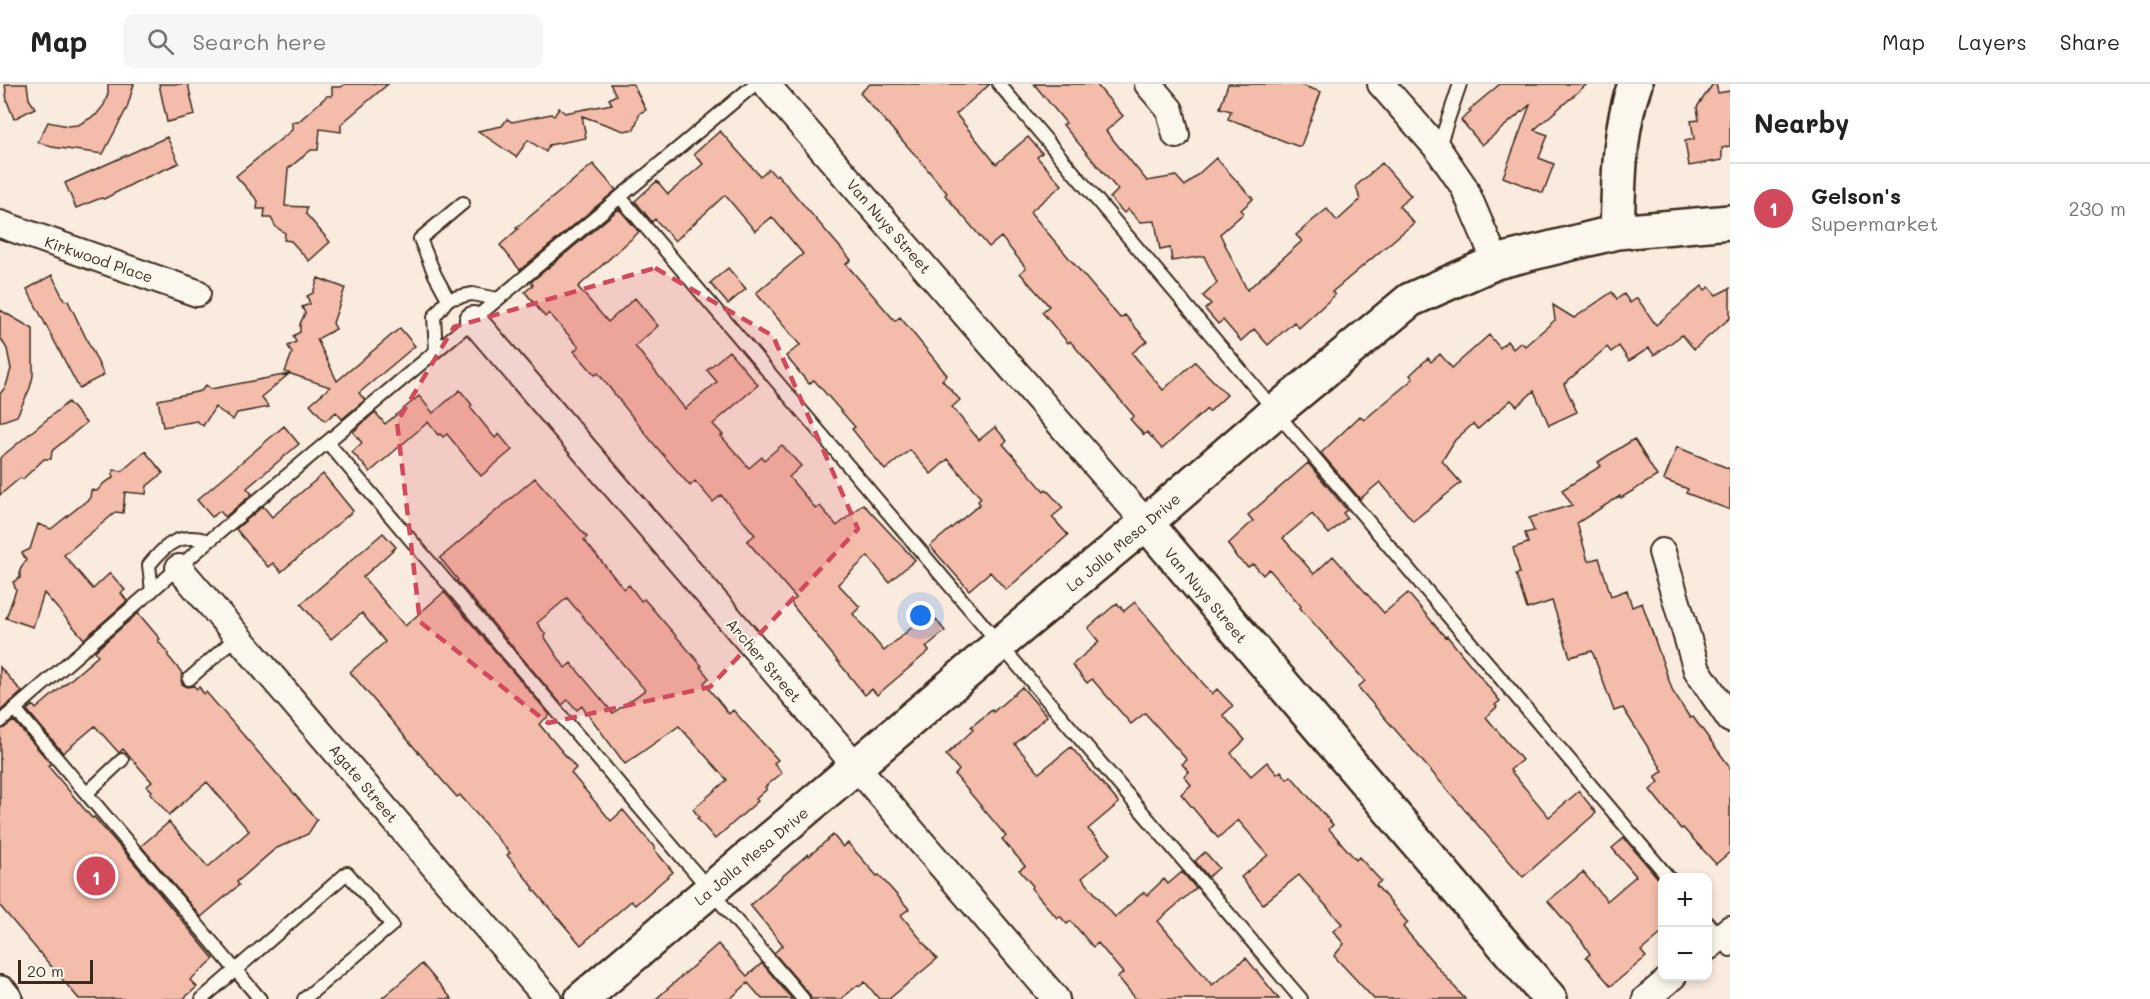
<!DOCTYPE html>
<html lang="en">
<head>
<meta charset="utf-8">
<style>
	:root { --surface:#fff; --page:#f6f6f6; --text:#222; --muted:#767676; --line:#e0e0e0; --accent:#d1495b }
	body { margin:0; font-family:Mali,sans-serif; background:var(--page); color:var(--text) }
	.controls { position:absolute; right:18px; bottom:18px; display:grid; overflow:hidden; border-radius:12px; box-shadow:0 3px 9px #0003 }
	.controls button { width:54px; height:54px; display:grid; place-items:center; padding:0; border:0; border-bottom:2px solid var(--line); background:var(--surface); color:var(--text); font:30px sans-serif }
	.scale { position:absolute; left:18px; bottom:15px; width:75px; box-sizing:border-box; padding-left:6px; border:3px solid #3b2a1e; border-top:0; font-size:16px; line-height:21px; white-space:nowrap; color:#3b2a1e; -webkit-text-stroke:4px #fbf7ec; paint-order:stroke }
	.you { position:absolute; left:921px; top:532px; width:21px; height:21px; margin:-15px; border:4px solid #fff; border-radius:50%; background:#1a73e8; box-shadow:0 0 0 9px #1a73e833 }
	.badge { display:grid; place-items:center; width:39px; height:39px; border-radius:50%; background:var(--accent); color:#fff; font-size:20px; font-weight:700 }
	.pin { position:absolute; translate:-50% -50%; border:3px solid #fff; box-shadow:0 2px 6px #0006 }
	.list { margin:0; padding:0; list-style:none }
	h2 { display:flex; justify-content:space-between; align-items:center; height:78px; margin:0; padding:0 24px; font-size:26px }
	h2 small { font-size:20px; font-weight:400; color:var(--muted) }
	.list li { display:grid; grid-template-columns:39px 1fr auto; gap:18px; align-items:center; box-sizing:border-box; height:90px; padding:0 24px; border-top:2px solid var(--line) }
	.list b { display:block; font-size:22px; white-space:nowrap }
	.list p { margin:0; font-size:20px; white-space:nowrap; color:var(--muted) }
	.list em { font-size:20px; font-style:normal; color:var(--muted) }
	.icon { flex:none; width:33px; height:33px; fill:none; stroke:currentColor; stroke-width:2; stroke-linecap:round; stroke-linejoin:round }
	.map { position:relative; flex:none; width:1730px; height:915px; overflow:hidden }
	header { display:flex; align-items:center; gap:36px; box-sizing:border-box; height:84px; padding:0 30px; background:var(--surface); border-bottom:2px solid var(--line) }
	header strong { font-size:28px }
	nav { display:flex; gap:33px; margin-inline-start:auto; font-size:21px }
	.search { width:420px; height:54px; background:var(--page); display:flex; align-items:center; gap:15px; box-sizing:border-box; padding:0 21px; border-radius:12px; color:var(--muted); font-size:22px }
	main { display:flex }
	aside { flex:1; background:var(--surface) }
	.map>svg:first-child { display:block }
	.building { fill:#f4bcaa; stroke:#3b2a1e; stroke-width:1.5; fill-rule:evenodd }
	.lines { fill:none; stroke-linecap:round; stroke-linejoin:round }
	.lane-casing { stroke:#3b2a1e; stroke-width:16 }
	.street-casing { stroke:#3b2a1e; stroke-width:30 }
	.secondary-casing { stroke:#3b2a1e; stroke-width:38 }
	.lane { stroke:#fbf7ec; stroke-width:12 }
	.street { stroke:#fbf7ec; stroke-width:26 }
	.secondary { stroke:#fbf7ec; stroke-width:33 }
	.marked { fill:#d1495b; fill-opacity:0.2; stroke:#d1495b; stroke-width:4.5; stroke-dasharray:12 8; stroke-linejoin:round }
	.labels { text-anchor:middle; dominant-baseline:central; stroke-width:4.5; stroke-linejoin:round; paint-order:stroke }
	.street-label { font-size:15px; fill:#3b2a1e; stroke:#fbf7ec }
</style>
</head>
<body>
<header>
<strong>Map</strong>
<div class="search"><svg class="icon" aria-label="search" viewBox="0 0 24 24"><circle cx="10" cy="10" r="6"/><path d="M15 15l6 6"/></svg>Search here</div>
<nav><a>Map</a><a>Layers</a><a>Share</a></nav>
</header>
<main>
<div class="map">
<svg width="1730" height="915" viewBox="0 0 1730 915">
	<rect width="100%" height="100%" fill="#faebdf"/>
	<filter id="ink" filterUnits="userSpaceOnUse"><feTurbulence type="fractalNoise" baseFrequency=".0167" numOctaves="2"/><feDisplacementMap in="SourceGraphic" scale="12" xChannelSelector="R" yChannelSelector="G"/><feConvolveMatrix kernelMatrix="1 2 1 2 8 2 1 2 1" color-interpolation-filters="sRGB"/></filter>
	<g filter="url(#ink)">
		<!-- building -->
		<path class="building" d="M5,0H27L29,15L35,24L14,35L7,17Z
			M108,0H134L127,24L103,70L52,63L38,58L48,38L68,42L78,41L96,31L104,21L108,10Z
			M159,0H188L195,31L167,38Z
			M345,0H388L341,40V48L320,45L318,66H311L288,85L285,122L307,123L306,130L330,158L309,177L291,157L284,156L285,149L276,143L271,134H264L265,125H257L258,117L236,92L292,46V38H298L327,12H332V3H341Z
			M610,0H633L646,26L640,29L634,45L624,47L582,32L586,54L549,61L546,68L528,56L516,73L478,47L502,42L507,35L512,38L551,30L554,32L559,24L565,29L612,20L609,15L616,11Z
			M870,0H990L956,30L996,80L1028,53L1042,69L1037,73L1062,101L1030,128L1120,234L1125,231L1147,257L1132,269L1163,306L1195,278L1227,311L1209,328L1207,325L1162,365L1147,348L1144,351L1130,335L1134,332L1070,257L1068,259L1042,228L1049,222L1020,189L1026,184L1001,153L989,163L945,111L947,109L917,73L860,9Z
			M1034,0H1096L1123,32L1106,47L1147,97L1176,92L1185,102L1216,74L1253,115L1241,126L1244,129L1220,150L1247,206L1302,157L1296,151L1312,137L1327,125L1337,137L1360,116L1356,102L1382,79L1411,112L1399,122L1414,139L1332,208L1335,211L1299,244L1294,238L1268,261L1254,245L1241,257L1223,236L1218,240L1205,225L1211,220L1203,212L1217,199L1204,172L1172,177L1170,164L1160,166L1155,137L1140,138L1128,125L1124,129L1110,114L1118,106L1063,41L1066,39Z
			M1228,0H1298L1321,8L1301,62H1297L1263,49V47L1228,35L1231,27L1220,24Z
			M1500,0H1587L1534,46L1548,51L1539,74L1554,80L1543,109L1503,93L1530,21L1482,61L1461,36L1471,28L1469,26Z
			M1713,0H1716L1718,9L1730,7V62L1722,64V76L1689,82L1685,57L1694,55L1691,37L1699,36L1697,23Z
			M720,47L760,92L769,85L775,92L777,90L851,176L846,180L895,237L900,233L947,291L942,296L960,316L952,323L979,356L995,343L1007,357L1003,360L1044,407L1046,405L1063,424L1052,433L1068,451L1006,506L990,488L969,506L930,462L980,420L978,417L981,414L948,375L931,390L910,366L885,386L852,345L855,343L814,296L809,300L786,272L800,261L756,209L803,170L772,133L755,147L725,111L675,157L655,135L652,138L635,117L657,97L668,110L703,80L694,70Z
			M167,53L179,79L138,97L104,115L101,114L76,124L65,99Z
			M593,80L616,106L520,186L500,161L518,145L516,144Z
			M619,125L639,148L578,203L608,238L635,214L658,242L635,262L685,325L717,298L707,286L729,267L758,301L713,340L723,351L721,352L749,384L762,373L764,376L782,361L801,382L789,393L816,425L820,422L837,442L863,420L915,476L889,498L868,472L838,500L860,523L853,530L884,567L930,528L945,547L926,563L929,567L877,611L872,605L865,611L793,522L791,518L796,514L747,457L755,451L721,411L713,418L695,397L690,402L653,359L598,289L595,291L574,267L579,263L549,229L545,233L525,208L533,201L531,198Z
			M728,184L746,205L728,220L710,199Z
			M52,191L64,216L68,217L104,291L79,304L27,205Z
			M318,194L345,204L333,239L336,245L317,255L337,297L400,244L415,262L359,309L365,316L342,335L336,328L325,337L310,320L330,303L285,288L292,269L288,262L296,258L293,252L300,248V240L305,229L302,223L310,220L307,212L313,209Z
			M1702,202L1705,206L1709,203L1716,211L1730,204V234L1694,265L1682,251L1654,271L1649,264L1629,277L1619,262L1611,268L1607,263L1564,300L1577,328L1549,341L1534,307L1517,322L1511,316L1478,345L1473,340L1455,356L1442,377L1461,399L1413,437L1380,398L1360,415L1321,369L1360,332L1364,336L1413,295L1410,291L1428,274L1431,278L1440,270L1452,284L1489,251L1500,264L1507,257L1513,265L1521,258L1525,262L1555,236L1553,221L1574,234L1612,208L1617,215L1624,210L1630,219L1637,214L1656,241Z
			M0,226L33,245V292L30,304L17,332L0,338V310L6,302L11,285L7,265L0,253Z
			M289,290L261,313L269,323L237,329L233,336L215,323L203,342L197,337L163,343L158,316L201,307L206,301L211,305Z
			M460,306L472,321L470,323L495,354L499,350L512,366L481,392L447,350L443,353L440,350L438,351L428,338L370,388L352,368L362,359L353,348L375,328L385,340L419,312L433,329Z
			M68,318L86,339L52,367L51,375H44L23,395L20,394L0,411V374Z
			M284,342L299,360L247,404L252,410L225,433L220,427L212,433L197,416Z
			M1634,355L1657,392L1621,414L1620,412L1577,439L1588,477L1599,474L1611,512L1627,506L1632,523L1642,519L1673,608L1690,634L1693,633L1730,683V768L1716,780L1683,744L1681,745L1650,706L1659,698L1655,693L1663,687L1623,624L1614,627L1592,567L1570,573L1552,517L1527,525L1516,490L1520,489L1513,464L1528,459L1525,449L1534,447L1529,434L1572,421L1562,406L1601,382L1598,378Z
			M1677,363L1730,385V426L1686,409L1688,405L1664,396Z
			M145,367L163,389L147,402L146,410L125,408L123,429L116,428L64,471L93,505L110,489L125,506L121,509L127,517L84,555L44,509L33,543L6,534L16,506L13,498L20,494V486L26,476L22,469L30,465L38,440L51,445L90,414L91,406L97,407L104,399L113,394V386L122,387Z
			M1308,379L1347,426L1343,429L1347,434L1329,450L1312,430L1283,454L1314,490L1333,472L1384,529L1408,509L1445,553L1447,552L1500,617L1495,621L1497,623L1486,633L1522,676L1510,686L1549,733L1579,707L1596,729L1523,793L1371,618L1358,603L1365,597L1300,524L1301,522L1269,485L1263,491L1253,480L1248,483L1237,474L1228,460L1253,437L1248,431Z
			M323,390L353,427L281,488L273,479L268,483L236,445L263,422L272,433Z
			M535,394L587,453L584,456L624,505L629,501L641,517L644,515L702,582L700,583L709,594L704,599L729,630L733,626L778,676L774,679L782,689L765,703L767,705L756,715L758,717L715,755L697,734L699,733L693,725L727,696L679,642L625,680L582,622L577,626L568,616L562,621L457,497L458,496L440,474ZM567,514L645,606L613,629L571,579L565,584L544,552L546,551L537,539Z
			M383,449L396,463L363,493L405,542L444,508L550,631L539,640L576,684L571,689L611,737L623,726L655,764L654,765L673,788L635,821L631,817L581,861L533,805L534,804L507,771L510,769L460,711L457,713L441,695L350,588L385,558L362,529L331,555L301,520Z
			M1135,518L1212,610L1217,605L1233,622L1223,631L1245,656L1231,669L1251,692L1267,678L1277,690L1281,687L1287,695L1291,692L1333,741L1329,745L1356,776L1359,773L1381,797L1376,801L1408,839L1403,843L1465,915H1374L1334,872L1344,860L1333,847L1342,840L1299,791L1263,820L1241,793L1268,771L1238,736L1218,754L1181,710L1191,701L1184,692L1189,688L1182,680L1187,676L1145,629L1131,640L1092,595L1087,599L1072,581L1099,558L1088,544L1117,519L1124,527Z
			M138,529L160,555L158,557L168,569V572L183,590L181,596L182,600L187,603L194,602L197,605L199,603L204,610L206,608L317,736L308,750L275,765L237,798L239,801L201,833L141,762L169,738L208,783L249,747L207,698L169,731L150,709L152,707L147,702L152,698L123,665L119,669L95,642L63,669L27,626L33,621L36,625L98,572L95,567Z
			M0,583L22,608L0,627Z
			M1022,603L1047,632L1015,660L1039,689L1071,663L1119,719L1088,745L1110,770L1082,794L1115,833L1144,808L1147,811L1164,795L1168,800L1182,788L1196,804L1158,837L1212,901L1246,874L1279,915H1136L1118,893L1123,889L1098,859L1093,863L1071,837L1067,840L1060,832L1057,834L1031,804L1033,802L1019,786L1025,782L1002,755L1006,752L955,691L959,686L946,671L973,646L971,643L992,626L993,628Z
			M14,637L51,680L48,682L92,734L94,733L129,773L214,875L190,896L197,903L183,915H79L0,822V646Z
			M833,751L843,763L848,759L877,792L879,791L909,825L901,831L937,875L889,915H879L865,898L860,902L858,901L841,915H811L809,910L774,869L783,861L750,821L808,770L809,772Z
			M1624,754L1662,799V849L1641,867L1646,873L1611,902L1586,873L1590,870L1582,857L1548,817L1583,788L1607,817L1636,792L1612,764Z
			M1205,768L1219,784L1208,793L1195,777Z
			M718,860L747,892L762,879L792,915H762L748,899L730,915H656Z
			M422,880L452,915H381Z"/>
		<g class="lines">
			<!-- lane casing -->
			<g class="lane-casing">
				<path id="lane" d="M999,0C1223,264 1444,530 1669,794
					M1438,65L1460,0
					M620,113L1301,915
					M448,215L435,191L420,155L463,119
					M436,267L434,233L448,215L472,210L498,215
					M328,359L803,915
					M152,507L149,481C167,459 180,448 209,457
					M189,595L238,552
					M15,625L260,915
					M0,638L209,457L755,0
					M87,709L122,676
					M1708,839L1730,866
					M202,915L347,789L392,841L304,915"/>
			</g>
			<!-- street casing -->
			<g class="street-casing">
				<path id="street" d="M766,0L1146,439
					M1148,0L1170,26L1176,51
					M1381,0L1438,65L1464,103L1496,178
					M0,140L197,209
					M473,236L1056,915
					M1662,468L1697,586L1730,635
					M179,484L548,915
					M1708,863L1730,845
					M1646,915L1673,892"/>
			</g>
			<!-- secondary casing -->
			<g class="secondary-casing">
				<path id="secondary" d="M1617,148C1619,98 1618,47 1635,0
					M1146,439L1550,915
					M0,909L5,915
					M582,915L1000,560L1146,439L1276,327L1410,216L1496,178L1617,148L1730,138"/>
			</g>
			<!-- lane -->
			<use href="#lane" class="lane"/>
			<!-- street -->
			<use href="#street" class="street"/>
			<!-- secondary -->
			<use href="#secondary" class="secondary"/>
		</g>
	</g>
	<!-- marked area -->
	<path class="marked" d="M655,184L773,252L858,445L710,603L548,639L420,538L397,338L454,243Z"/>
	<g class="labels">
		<!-- street labels -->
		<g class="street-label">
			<text transform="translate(889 142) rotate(49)">Van Nuys Street</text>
			<text transform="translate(99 175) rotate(19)">Kirkwood Place</text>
			<text transform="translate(1123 458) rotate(-40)">La Jolla Mesa Drive</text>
			<text transform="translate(1206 511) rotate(50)">Van Nuys Street</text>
			<text transform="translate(764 576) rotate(49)">Archer Street</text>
			<text transform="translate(364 699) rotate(50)">Agate Street</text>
			<text transform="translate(751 772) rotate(-40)">La Jolla Mesa Drive</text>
		</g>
	</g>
</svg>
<div class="controls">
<button>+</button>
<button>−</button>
</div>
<div class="scale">20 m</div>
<div class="you"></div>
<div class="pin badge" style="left:96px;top:792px">1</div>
</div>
<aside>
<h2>Nearby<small></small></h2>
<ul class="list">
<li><span class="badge">1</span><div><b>Gelson's</b><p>Supermarket</p></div><em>230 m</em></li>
</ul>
</aside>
</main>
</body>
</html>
